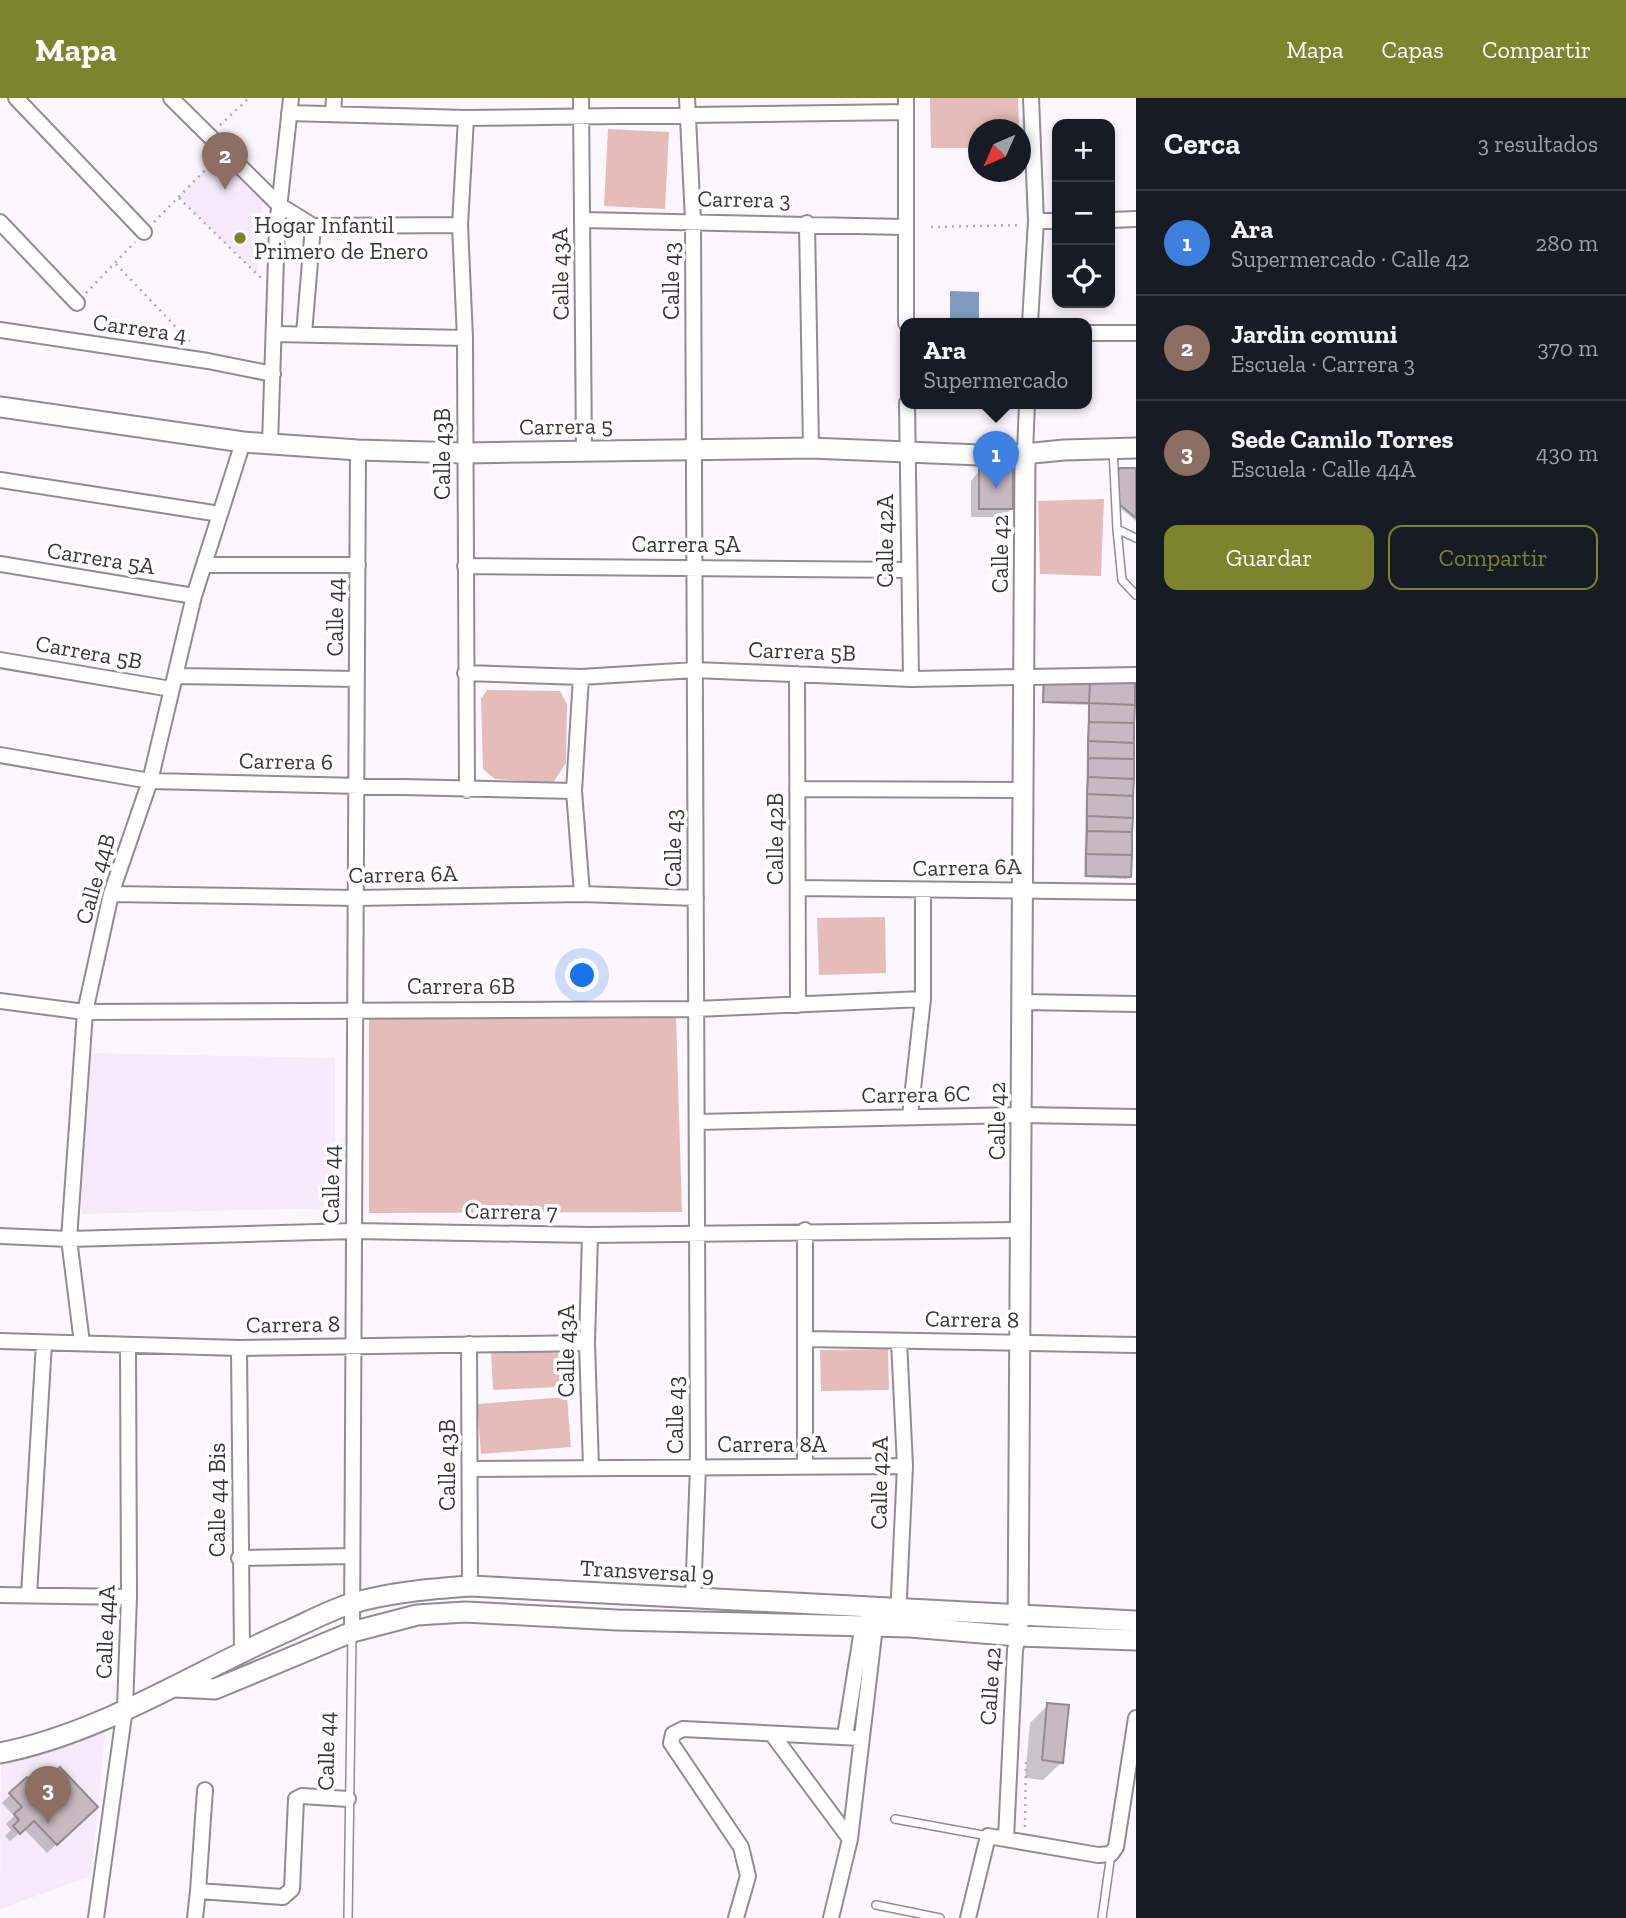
<!DOCTYPE html>
<html lang="es">
<head>
<meta charset="utf-8">
<style>
	:root { --surface:#171b24; --page:#20242c; --text:#f1f3f6; --muted:#9ea1a6; --line:#363941; --accent:#7e832e }
	body { margin:0; font-family:"Zilla Slab",serif; background:var(--page); color:var(--text) }
	.controls { position:absolute; right:21px; top:21px; display:grid; overflow:hidden; border-radius:14px; box-shadow:0 4px 10px #0003 }
	.controls button { width:63px; height:63px; display:grid; place-items:center; padding:0; border:0; border-bottom:2px solid var(--line); background:var(--surface); color:var(--text); font:35px sans-serif }
	.compass { position:absolute; left:968px; top:21px; width:63px; height:63px; border-radius:50%; background:var(--surface); box-shadow:0 4px 10px #0003; rotate:225deg }
	.you { position:absolute; left:583px; top:878px; width:24px; height:24px; margin:-18px; border:5px solid #fff; border-radius:50%; background:#1a73e8; box-shadow:0 0 0 10px #1a73e833 }
	.badge { display:grid; place-items:center; width:46px; height:46px; border-radius:50%; background:var(--accent); color:#fff; font-size:23px; font-weight:700 }
	.pin { position:absolute; translate:-50% -58px; filter:drop-shadow(0 2px 4px #0008) }
	.pin::after { content:''; position:absolute; top:37px; width:24px; height:21px; background:inherit; clip-path:polygon(0 0,100% 0,50% 100%) }
	.popup { position:absolute; left:900px; top:220px; width:192px; height:91px; box-sizing:border-box; display:grid; place-content:center; border-radius:14px; background:var(--surface); filter:drop-shadow(0 2px 5px #0005); font-size:23px; white-space:nowrap; color:var(--muted) }
	.popup b { font-size:26px; color:var(--text) }
	.popup::after { content:''; position:absolute; left:50%; top:100%; margin-left:-14px; border:14px solid transparent; border-top-color:var(--surface) }
	.list { margin:0; padding:0; list-style:none }
	h2 { display:flex; justify-content:space-between; align-items:center; height:91px; margin:0; padding:0 28px; font-size:30px }
	h2 small { font-size:23px; font-weight:400; color:var(--muted) }
	.list li { display:grid; grid-template-columns:46px 1fr auto; gap:21px; align-items:center; box-sizing:border-box; height:105px; padding:0 28px; border-top:2px solid var(--line) }
	.list b { display:block; font-size:26px; white-space:nowrap }
	.list p { margin:0; font-size:23px; white-space:nowrap; color:var(--muted) }
	.list em { font-size:23px; font-style:normal; color:var(--muted) }
	.actions { display:flex; gap:14px; padding:21px 28px }
	.actions a { flex:1; padding:16px 0; border:2px solid var(--accent); border-radius:14px; text-align:center; font-size:24px; color:var(--accent) }
	.actions .main { background:var(--accent); color:#fff }
	.icon { flex:none; width:38px; height:38px; fill:none; stroke:currentColor; stroke-width:2; stroke-linecap:round; stroke-linejoin:round }
	.map { position:relative; flex:none; width:1136px; height:1820px; overflow:hidden }
	header { display:flex; align-items:center; gap:42px; box-sizing:border-box; height:98px; padding:0 35px; background:var(--accent); color:#fff }
	header strong { font-size:33px }
	nav { display:flex; gap:38px; margin-inline-start:auto; font-size:24px }
	main { display:flex }
	aside { flex:1; background:var(--surface) }
	.map>svg:first-child { display:block }
	.built { fill:#f6eafa }
	.green { fill:#e6bcbb }
	.water { fill:#7f9bc1 }
	.shadow { fill:#0003 }
	.building { fill:#c6b9bf; stroke:#968a8f; stroke-width:2 }
	.lines { fill:none; stroke-linecap:round; stroke-linejoin:round }
	.lane-casing { stroke:#928b94; stroke-width:10 }
	.street-casing { stroke:#928b94; stroke-width:18 }
	.secondary-casing { stroke:#928b94; stroke-width:23 }
	.path { stroke:#b1acb3; stroke-width:2.5; stroke-dasharray:2 5; stroke-linecap:butt }
	.lane { stroke:#fff; stroke-width:7 }
	.street { stroke:#fff; stroke-width:14 }
	.secondary { stroke:#fff; stroke-width:19 }
	.poi-dot { fill:#7e832e; stroke:#fff; stroke-width:2.5 }
	.labels { text-anchor:middle; dominant-baseline:central; stroke-width:7; stroke-linejoin:round; paint-order:stroke }
	.street-label { font-size:23px; fill:#383539; stroke:#fff }
	.poi-label { font-size:23px; fill:#383539; stroke:#fff; text-anchor:start }
</style>
</head>
<body>
<header>
<strong>Mapa</strong>
<nav><a>Mapa</a><a>Capas</a><a>Compartir</a></nav>
</header>
<main>
<div class="map">
<svg width="1136" height="1820" viewBox="0 0 1136 1820">
	<rect width="100%" height="100%" fill="#fcf6fe"/>
	<!-- built -->
	<path class="built" d="M218,59L263,104L257,176L178,99Z
		M87,955L335,960V1110L81,1116Z
		M106,1626L91,1778L0,1811L1,1664Z"/>
	<!-- green -->
	<path class="green" d="M930,0H1018L1019,31L978,32V50H931Z
		M608,31L669,34L665,111L604,108Z
		M1104,401L1101,478L1040,476L1038,403Z
		M487,592L560,593L567,606L566,665L553,685L495,681L483,671L481,601Z
		M885,819L886,875L819,877L817,820Z
		M369,909L676,917L682,1114L369,1115Z
		M558,1250L560,1289L493,1292L491,1253Z
		M888,1251L889,1292L821,1293L820,1252Z
		M567,1299L571,1349L481,1356L477,1306Z"/>
	<!-- water -->
	<path class="water" d="M950,193L979,194V225H950Z"/>
	<!-- shadow -->
	<path class="shadow" d="M951,305H963L957,311Z
		M988,362L1012,410L1003,419H971V383Z
		M1120,372H1136V423L1116,407Z
		M1042,585L1134,586L1127,781L1084,779L1088,607L1042,605Z
		M1048,1607L1062,1664L1043,1682L1025,1680L1030,1625Z
		M27,1681L38,1692L86,1718L47,1755L24,1731L10,1743L5,1738L11,1732L6,1726L14,1718L2,1705Z"/>
	<!-- building -->
	<path class="building" d="M988,361H1013V411H979V372H988Z
		M1119,370H1136V420L1118,405L1115,393Z
		M1044,581L1090,583L1089,605L1043,604Z
		M1090,583L1135,584V607L1089,605Z
		M1089,605L1135,607L1134,625L1089,624Z
		M1089,624L1134,625V645L1088,643Z
		M1088,643L1134,645V661L1088,660Z
		M1088,660L1134,661V681L1088,679Z
		M1088,679L1134,681L1133,698L1087,696Z
		M1087,696L1133,698V720L1087,718Z
		M1087,718L1133,720L1132,734L1087,733Z
		M1087,733L1132,734V757L1086,756Z
		M1086,756L1132,757L1131,779L1086,778Z
		M1047,1605L1069,1607L1063,1665L1042,1662Z
		M60,1669L98,1709L57,1747L34,1723L20,1736L13,1728L19,1722L14,1716L22,1709L9,1695L27,1679L38,1690Z"/>
	<g class="lines">
		<!-- lane casing -->
		<g class="lane-casing">
			<path id="lane" d="M1113,351L1117,431
				M1136,440L1117,431L1122,482L1136,497
				M895,1721L988,1738
				M876,1807L940,1820
				M348,1820L352,1538
				M1102,1820L1111,1756"/>
		</g>
		<!-- street casing -->
		<g class="street-casing">
			<path id="street" d="M16,0L144,134
				M171,0L278,106L313,128L460,127
				M581,0L584,352
				M687,0L693,122L698,1369L693,1501
				M289,15L466,20L906,14
				M333,16L334,0
				M466,20L460,127L465,240L467,692
				M582,122L904,129
				M1110,122L1136,121
				M1036,123H1057
				M0,124L77,205
				M807,125L811,350
				M906,225V0
				M1030,225L1036,123L1031,0
				M0,232L208,263L273,276
				M1087,235H1136
				M275,236L465,240
				M304,236L313,128
				M907,305L911,581
				M270,346L277,129L291,0
				M1025,355L1027,305
				M0,382L220,416
				M0,466L194,498
				M205,467H358
				M465,468L908,472
				M0,562L171,591
				M465,575L581,579L695,572L911,581L1136,577
				M797,576L798,907
				M176,578L357,581
				M581,579L574,693L582,796
				M0,657L150,683L574,693
				M797,691L1023,692
				M798,790L1136,794
				M111,796L356,800L582,796L696,800
				M0,903L85,914L696,911L923,901
				M1022,904L1136,906
				M910,1018L923,901V793
				M697,1024L1022,1017L1136,1019
				M590,1137L587,1245L591,1369
				M0,1138L69,1141L354,1133L590,1137L1021,1132
				M806,1241L1136,1247
				M0,1243L239,1250L587,1245
				M82,1245L69,1141L85,914L111,796L150,683L194,498L243,344
				M469,1246L470,1488
				M239,1250L242,1553
				M805,1369V1132
				M470,1371L905,1368
				M239,1460L352,1458
				M0,1497L129,1499
				M29,1497L44,1245
				M898,1520L905,1368L899,1243
				M352,1534L358,352
				M772,1636L850,1741
				M845,1638L861,1538L868,1527V1520
				M1006,1740L1015,1552L1018,1538
				M198,1793L205,1692
				M96,1820L125,1610L129,1499L128,1248
				M195,1820L198,1793L283,1799L292,1791L296,1701L302,1698L348,1701
				M736,1820L748,1778L741,1749L671,1645L673,1636L683,1631L861,1640
				M831,1820L850,1741L874,1537L868,1527
				M968,1820L988,1738L1098,1757L1111,1756L1116,1749L1136,1620"/>
		</g>
		<!-- secondary casing -->
		<g class="secondary-casing">
			<path id="secondary" d="M0,309L243,344L358,352L464,355L811,350L1004,358L1064,352L1136,350
				M1018,1538L1025,355
				M176,1589L215,1591L352,1534L417,1517L465,1514L617,1522L910,1529L1018,1538L1136,1542
				M0,1655C103,1635 195,1573 290,1532C310,1523 332,1511 353,1505C391,1494 431,1491 470,1488L1136,1523"/>
		</g>
		<!-- path -->
		<path class="path" d="M220,27L249,0
			M179,100L262,181
			M154,124L213,64
			M931,129L1022,127
			M116,166L191,245
			M86,195L135,144
			M1025,1729L1026,1659"/>
		<!-- lane -->
		<use href="#lane" class="lane"/>
		<!-- street -->
		<use href="#street" class="street"/>
		<!-- secondary -->
		<use href="#secondary" class="secondary"/>
	</g>
	<!-- markers -->
	<circle class="poi-dot" cx="240" cy="140" r="7"/>
	<g class="labels">
		<!-- street labels -->
		<g class="street-label">
			<text transform="translate(744 101) rotate(1)">Carrera 3</text>
			<text transform="translate(560 176) rotate(-91)">Calle 43A</text>
			<text transform="translate(671 183) rotate(-90)">Calle 43</text>
			<text transform="translate(140 230) rotate(8)">Carrera 4</text>
			<text transform="translate(566 328) rotate(-1)">Carrera 5</text>
			<text transform="translate(442 356) rotate(-90)">Calle 43B</text>
			<text transform="translate(885 443) rotate(-90)">Calle 42A</text>
			<text x="686" y="446">Carrera 5A</text>
			<text transform="translate(1000 456) rotate(-90)">Calle 42</text>
			<text transform="translate(101 460) rotate(9)">Carrera 5A</text>
			<text transform="translate(335 519) rotate(-90)">Calle 44</text>
			<text transform="translate(802 553) rotate(2)">Carrera 5B</text>
			<text transform="translate(89 554) rotate(10)">Carrera 5B</text>
			<text transform="translate(286 663) rotate(1)">Carrera 6</text>
			<text transform="translate(775 741) rotate(-90)">Calle 42B</text>
			<text transform="translate(673 750) rotate(-90)">Calle 43</text>
			<text transform="translate(967 769) rotate(-1)">Carrera 6A</text>
			<text transform="translate(403 776) rotate(-1)">Carrera 6A</text>
			<text transform="translate(95 781) rotate(-74)">Calle 44B</text>
			<text x="461" y="888">Carrera 6B</text>
			<text transform="translate(916 996) rotate(-1)">Carrera 6C</text>
			<text transform="translate(997 1023) rotate(-90)">Calle 42</text>
			<text transform="translate(331 1086) rotate(-90)">Calle 44</text>
			<text transform="translate(511 1113) rotate(1)">Carrera 7</text>
			<text transform="translate(972 1221) rotate(1)">Carrera 8</text>
			<text transform="translate(293 1226) rotate(-1)">Carrera 8</text>
			<text transform="translate(566 1253) rotate(-90)">Calle 43A</text>
			<text transform="translate(675 1317) rotate(-90)">Calle 43</text>
			<text x="772" y="1346">Carrera 8A</text>
			<text transform="translate(447 1367) rotate(-90)">Calle 43B</text>
			<text transform="translate(879 1385) rotate(-89)">Calle 42A</text>
			<text transform="translate(217 1402) rotate(-90)">Calle 44 Bis</text>
			<text transform="translate(647 1473) rotate(3)">Transversal 9</text>
			<text transform="translate(105 1534) rotate(-88)">Calle 44A</text>
			<text transform="translate(990 1588) rotate(-86)">Calle 42</text>
			<text transform="translate(326 1653) rotate(-89)">Calle 44</text>
		</g>
		<!-- poi labels -->
		<g class="poi-label">
			<text x="254" y="127">Hogar Infantil<tspan x="254" dy="26">Primero de Enero</tspan></text>
		</g>
	</g>
</svg>
<div class="controls">
<button>+</button>
<button>−</button>
<button><svg class="icon" aria-label="locate" viewBox="0 0 24 24"><circle cx="12" cy="12" r="6"/><path d="M12 2v4M12 18v4M2 12h4M18 12h4"/></svg></button>
</div>
<svg class="compass" viewBox="-18 -18 36 36"><path d="M0-13l5 13h-10z" fill="#e53935"/><path d="M0 13l5-13h-10z" fill="#9ea1a6"/></svg>
<div class="you"></div>
<div class="pin badge" style="left:996px;top:391px;background:#3f7fe0">1</div>
<div class="popup"><b>Ara</b>Supermercado</div>
<div class="pin badge" style="left:225px;top:92px;background:#8d6e63">2</div>
<div class="pin badge" style="left:48px;top:1726px;background:#8d6e63">3</div>
</div>
<aside>
<h2>Cerca<small>3 resultados</small></h2>
<ul class="list">
<li><span class="badge" style="background:#3f7fe0">1</span><div><b>Ara</b><p>Supermercado · Calle 42</p></div><em>280 m</em></li>
<li><span class="badge" style="background:#8d6e63">2</span><div><b>Jardin comuni</b><p>Escuela · Carrera 3</p></div><em>370 m</em></li>
<li><span class="badge" style="background:#8d6e63">3</span><div><b>Sede Camilo Torres</b><p>Escuela · Calle 44A</p></div><em>430 m</em></li>
</ul>
<div class="actions"><a class="main">Guardar</a><a>Compartir</a></div>
</aside>
</main>
</body>
</html>
